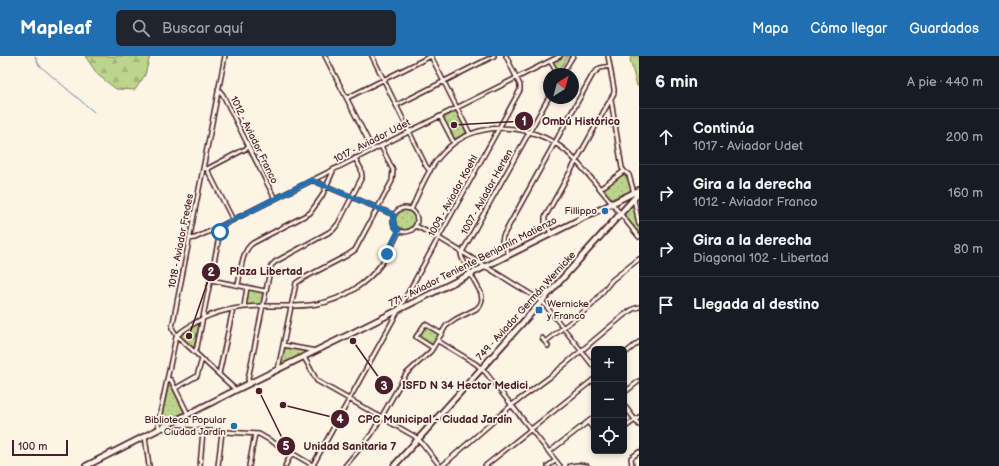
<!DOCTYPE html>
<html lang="es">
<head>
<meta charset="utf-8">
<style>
	:root { --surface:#171b24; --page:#20242c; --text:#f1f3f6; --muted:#9ea1a6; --line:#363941; --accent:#1f6fb2 }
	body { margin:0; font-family:"Balsamiq Sans",sans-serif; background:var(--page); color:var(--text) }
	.controls { position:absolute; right:12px; bottom:12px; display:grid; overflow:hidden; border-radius:6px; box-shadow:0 2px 6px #0003 }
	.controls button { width:36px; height:36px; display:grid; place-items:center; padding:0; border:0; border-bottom:1px solid var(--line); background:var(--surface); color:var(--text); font:20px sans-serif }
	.compass { position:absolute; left:543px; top:12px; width:36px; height:36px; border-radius:50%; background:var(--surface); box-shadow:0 2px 6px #0003; rotate:37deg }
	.scale { position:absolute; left:12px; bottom:10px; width:56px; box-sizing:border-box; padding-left:4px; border:2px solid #4a1f2b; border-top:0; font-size:11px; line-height:14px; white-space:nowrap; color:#4a1f2b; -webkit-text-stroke:3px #fcf5e5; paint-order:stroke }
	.stop { position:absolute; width:12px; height:12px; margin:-9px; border:3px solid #1f6fb2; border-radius:50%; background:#fff }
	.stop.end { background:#1f6fb2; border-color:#fff; box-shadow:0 1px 4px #0008 }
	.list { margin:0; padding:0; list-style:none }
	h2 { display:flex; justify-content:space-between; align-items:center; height:52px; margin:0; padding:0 16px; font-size:17px }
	h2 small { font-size:13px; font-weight:400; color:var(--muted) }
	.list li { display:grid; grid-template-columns:26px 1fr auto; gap:12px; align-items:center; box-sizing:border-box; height:56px; padding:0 16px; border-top:1px solid var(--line) }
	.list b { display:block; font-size:15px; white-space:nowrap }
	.list p { margin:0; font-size:13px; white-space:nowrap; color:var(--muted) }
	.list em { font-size:13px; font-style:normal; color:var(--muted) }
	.icon { flex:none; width:22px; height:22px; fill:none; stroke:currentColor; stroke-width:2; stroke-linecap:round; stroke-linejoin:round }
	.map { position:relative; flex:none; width:639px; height:410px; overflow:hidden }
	header { display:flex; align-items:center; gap:24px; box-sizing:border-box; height:56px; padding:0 20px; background:var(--accent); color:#fff }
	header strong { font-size:19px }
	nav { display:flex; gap:22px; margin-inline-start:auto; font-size:14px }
	.search { width:280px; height:36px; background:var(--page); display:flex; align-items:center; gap:10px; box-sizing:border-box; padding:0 14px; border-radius:6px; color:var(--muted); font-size:15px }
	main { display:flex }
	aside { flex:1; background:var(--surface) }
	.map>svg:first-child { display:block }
	.forest { fill:url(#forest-firs); stroke:#837a5c }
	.park { fill:url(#park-dots); stroke:#837a5c }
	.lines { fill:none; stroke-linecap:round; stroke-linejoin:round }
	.stream { stroke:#6f859c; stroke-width:1 }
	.street-casing { stroke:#4a1f2b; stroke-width:6 }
	.secondary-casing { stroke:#4a1f2b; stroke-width:8 }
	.street { stroke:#fcf5e5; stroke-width:3 }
	.secondary { stroke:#fcf5e5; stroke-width:4.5 }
	.route { stroke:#1f6fb2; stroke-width:5 }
	.poi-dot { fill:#1f6fb2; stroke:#fcf5e5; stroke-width:1.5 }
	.labels { text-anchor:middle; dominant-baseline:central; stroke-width:3.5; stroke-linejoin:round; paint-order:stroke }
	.street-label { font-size:10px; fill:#4a1f2b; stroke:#fcf5e5 }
	.poi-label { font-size:10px; fill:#4a1f2b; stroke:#fcf5e5; text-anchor:end }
	.leader { fill:none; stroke:#4a1f2b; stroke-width:1.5 }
	.callout-dot { fill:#4a1f2b; stroke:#fcf5e5; stroke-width:1.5 }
	.mark-label { font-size:12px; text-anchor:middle; font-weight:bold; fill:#fff }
	.callout-label { font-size:11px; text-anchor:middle; font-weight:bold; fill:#4a1f2b; stroke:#fcf5e5; stroke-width:3.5; stroke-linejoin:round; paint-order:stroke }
</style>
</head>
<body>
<header>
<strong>Mapleaf</strong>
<div class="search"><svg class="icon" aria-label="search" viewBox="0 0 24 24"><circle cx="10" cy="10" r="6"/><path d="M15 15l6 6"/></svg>Buscar aquí</div>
<nav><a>Mapa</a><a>Cómo llegar</a><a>Guardados</a></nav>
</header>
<main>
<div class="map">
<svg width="639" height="410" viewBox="0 0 639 410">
	<defs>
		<pattern id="forest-firs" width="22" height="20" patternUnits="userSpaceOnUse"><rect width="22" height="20" fill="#bcd58c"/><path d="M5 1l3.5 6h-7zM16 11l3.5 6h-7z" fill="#a3b679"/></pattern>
		<pattern id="park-dots" width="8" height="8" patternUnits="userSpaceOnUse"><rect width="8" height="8" fill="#bcd58c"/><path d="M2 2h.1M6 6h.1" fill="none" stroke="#a3b679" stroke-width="1.8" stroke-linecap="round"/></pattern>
	</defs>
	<rect width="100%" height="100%" fill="#fcf5e5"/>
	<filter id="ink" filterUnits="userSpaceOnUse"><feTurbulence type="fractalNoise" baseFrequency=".025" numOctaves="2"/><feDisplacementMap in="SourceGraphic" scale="8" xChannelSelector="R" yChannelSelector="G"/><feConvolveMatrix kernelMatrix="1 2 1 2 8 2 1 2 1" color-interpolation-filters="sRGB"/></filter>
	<g filter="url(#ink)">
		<!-- forest -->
		<path class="forest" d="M85,0H150L145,19L135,34L116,33L98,19Z"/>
		<!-- park -->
		<path class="park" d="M562,0H568L559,15L551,5Z
			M631,0H639V30H637L630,4Z
			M456,55L466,77L454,83L443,62Z
			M622,118L626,120L631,134V135L611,143L602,134Z
			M632,148L634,149L639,174L638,176L623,157Z
			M395 164a10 10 0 1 1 20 0a10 10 0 1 1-20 0Z
			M248,232L263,235L261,249L245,250Z
			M197,268H199L194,291H192L181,281V278Z
			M425,268L442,278L433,292L416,281Z
			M284,291L309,294L281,308Z
			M169,329L171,330L183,355L182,357L161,368L160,367Z"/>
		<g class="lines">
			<!-- stream -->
			<path class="stream" d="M35,0L39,9L94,56"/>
			<!-- street casing -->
			<g class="street-casing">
				<path id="street" d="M225,0L172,272L177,280L236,334
					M325,0L373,94
					M372,0L426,110L430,115
					M431,0L470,78
					M550,5L558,18
					M562,18L573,0
					M218,33L223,39L275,143
					M347,42L431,0
					M611,44L622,112L624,115L629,119L634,137
					M397,49L494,0
					M440,60L454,87
					M599,66L606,65L616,70
					M204,112L207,113L233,164
					M207,113L249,91
					M312,124L394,159
					M600,133L624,115
					M634,143L639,168
					M393 164a12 12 0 1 1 24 0a12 12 0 1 1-24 0Z
					M411,154C420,134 428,112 444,96C475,62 533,67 566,95C575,103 583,113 591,122C607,141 623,161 639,181
					M416,170L439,182L542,245L594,311
					M551,177L545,166V161L614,37V33L608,0
					M189,183L195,182L219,171L560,0
					M509,198L502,185L503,180L593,18L600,12L610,10
					M211,224L265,235
					M238,229C241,216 241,195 253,187L310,157L322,140L334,113
					M244,251L247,231
					M542,282L548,290
					M438,285L476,308L486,317L560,410
					M545,286L592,249L612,224L639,203
					M283,289L316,295
					M433,292L416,281L425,268L442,278
					M195,296L197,291L220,176L219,171
					M624,298L639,286
					M304,301L317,325L414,380L422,387L440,410
					M278,313L296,227L302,223L346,200L355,194L392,125L393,114L381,90
					M219,318L233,253
					M167,323L171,324L188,358
					M249,327L248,323L271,210L275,206L333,174L338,168L362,121L361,113L355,102
					M176,332L197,320L202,303
					M624,337L639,325
					M624,349L639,369
					M588,366L594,374
					M624,372L639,361
					M145,380L149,410
					M549,396L594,361
					M313,409L520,34V29L506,0
					M200,410L203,375
					M218,410L222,376
					M249,410L255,378
					M285,410L292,397
					M314,410L259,378L159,372L158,367L176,281C181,274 191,270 198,265C220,253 244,250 268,250C284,250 301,251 317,248C342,244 367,228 382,207C389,197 394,185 399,175
					M345,410L371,379L406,318L431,295L446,270L456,263L476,253L480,249L482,244L481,237L462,202L461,198L549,41
					M442,410L512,349L550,321L624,259L633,253L639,251
					M485,410L594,323
					M548,410L555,405
					M570,410L578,409L587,410
					M632,410L631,402L639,396"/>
			</g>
			<!-- secondary casing -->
			<g class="secondary-casing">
				<path id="secondary" d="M86,410L236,334L346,280L639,134
					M394,410L639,137"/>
			</g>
			<!-- street -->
			<use href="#street" class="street"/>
			<!-- secondary -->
			<use href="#secondary" class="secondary"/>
		</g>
	</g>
	<g class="lines" filter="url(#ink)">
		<!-- route -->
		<path class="route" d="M220,176L219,171L312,124L394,159C392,165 393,170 399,174L387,198"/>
	</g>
	<!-- markers -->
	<g class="poi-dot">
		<circle cx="605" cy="155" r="4"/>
		<rect x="535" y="250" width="8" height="8" rx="2"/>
		<circle cx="234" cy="370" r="4"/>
	</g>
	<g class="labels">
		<!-- street labels -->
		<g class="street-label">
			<text transform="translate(254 84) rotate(64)">1012 - Aviador Franco</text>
			<text transform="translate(372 85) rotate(-27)">1017 - Aviador Udet</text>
			<text transform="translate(487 136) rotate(-61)">1007 - Aviador Herten</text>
			<text transform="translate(453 140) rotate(-61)">1009 - Aviador Koehl</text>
			<text transform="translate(181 185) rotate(-79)">1018 - Aviador Fredes</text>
			<text transform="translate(473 206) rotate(-27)">771 - Aviador Teniente Benjamín Matienzo</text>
			<text transform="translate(526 250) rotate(-48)">749 - Aviador Germán Wernicke</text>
		</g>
		<!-- poi labels -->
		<g class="poi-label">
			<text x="597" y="155">Fillippo</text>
			<text x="547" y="248" text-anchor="start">Wernicke<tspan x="547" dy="12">y Franco</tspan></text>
			<text x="226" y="364">Biblioteca Popular<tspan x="226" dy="12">Ciudad Jardín</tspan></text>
		</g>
	</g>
	<!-- callouts -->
	<path class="leader" d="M454 69L524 65M189 280L211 216M353 285L384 329M283 349L340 363M259 335L286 390"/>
	<g class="callout-dot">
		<circle cx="454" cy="69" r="4"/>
		<circle cx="189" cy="280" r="4"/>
		<circle cx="353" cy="285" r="4"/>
		<circle cx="283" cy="349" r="4"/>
		<circle cx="259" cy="335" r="4"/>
		<circle cx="524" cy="65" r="10"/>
		<circle cx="211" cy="216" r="10"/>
		<circle cx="384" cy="329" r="10"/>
		<circle cx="340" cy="363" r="10"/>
		<circle cx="286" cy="390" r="10"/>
	</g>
	<g class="mark-label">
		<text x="524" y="69">1</text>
		<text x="211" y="220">2</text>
		<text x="384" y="334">3</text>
		<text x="340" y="367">4</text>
		<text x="286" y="394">5</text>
	</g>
	<g class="callout-label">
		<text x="581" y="69">Ombú Histórico</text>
		<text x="266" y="219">Plaza Libertad</text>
		<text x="465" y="333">ISFD N 34 Hector Medici</text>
		<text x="435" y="367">CPC Municipal - Ciudad Jardín</text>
		<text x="350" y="394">Unidad Sanitaria 7</text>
	</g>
</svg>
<div class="controls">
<button>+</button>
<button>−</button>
<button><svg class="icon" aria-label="locate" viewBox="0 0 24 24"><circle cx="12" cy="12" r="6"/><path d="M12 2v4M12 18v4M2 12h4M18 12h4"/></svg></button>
</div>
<svg class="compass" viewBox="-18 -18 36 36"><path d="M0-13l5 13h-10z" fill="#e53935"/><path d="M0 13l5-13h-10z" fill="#9ea1a6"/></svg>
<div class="scale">100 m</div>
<div class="stop" style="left:220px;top:176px"></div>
<div class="stop end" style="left:387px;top:198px"></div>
</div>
<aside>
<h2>6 min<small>A pie · 440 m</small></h2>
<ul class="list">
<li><svg class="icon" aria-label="ahead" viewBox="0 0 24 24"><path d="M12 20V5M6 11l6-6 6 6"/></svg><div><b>Continúa</b><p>1017 - Aviador Udet</p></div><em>200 m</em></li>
<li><svg class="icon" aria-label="right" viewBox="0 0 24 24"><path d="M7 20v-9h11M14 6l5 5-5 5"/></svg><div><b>Gira a la derecha</b><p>1012 - Aviador Franco</p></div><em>160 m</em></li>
<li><svg class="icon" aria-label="right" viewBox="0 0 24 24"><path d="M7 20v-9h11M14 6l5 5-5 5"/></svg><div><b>Gira a la derecha</b><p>Diagonal 102 - Libertad</p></div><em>80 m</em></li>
<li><svg class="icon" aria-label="arrive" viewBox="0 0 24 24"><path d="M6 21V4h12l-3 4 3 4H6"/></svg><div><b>Llegada al destino</b></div></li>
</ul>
</aside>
</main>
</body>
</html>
